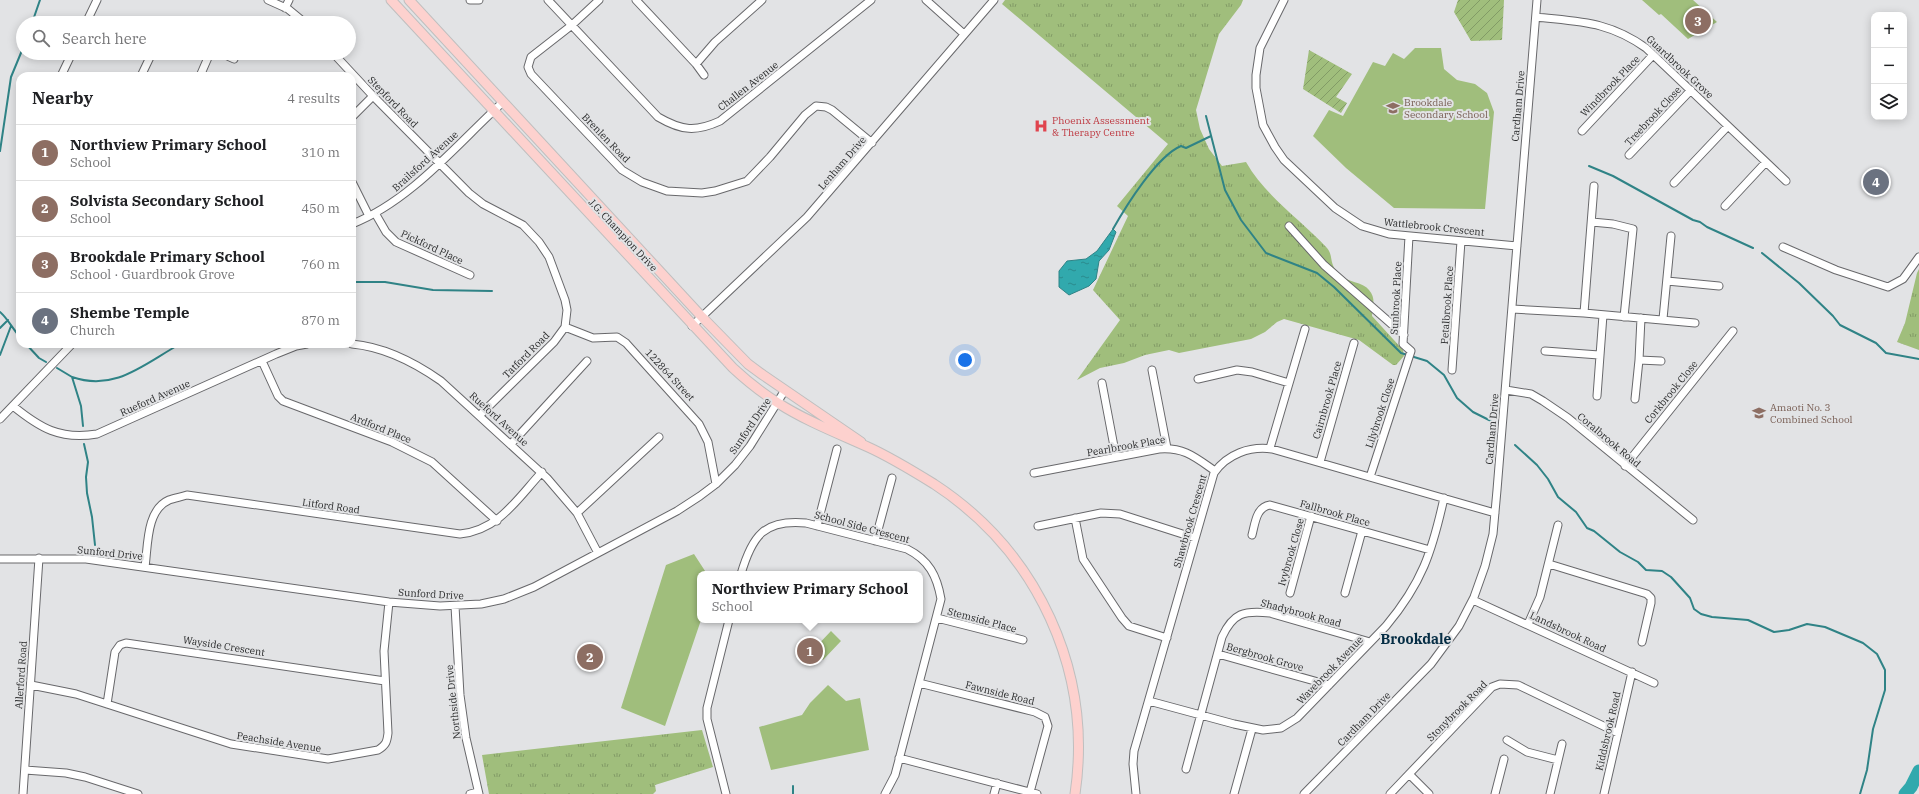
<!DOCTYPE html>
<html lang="en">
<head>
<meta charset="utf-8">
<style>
	:root { --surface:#fff; --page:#f6f6f6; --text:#202124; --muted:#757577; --line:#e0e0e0; --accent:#2563eb }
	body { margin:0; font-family:"IBM Plex Serif",serif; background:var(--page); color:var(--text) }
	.controls { position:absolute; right:12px; top:12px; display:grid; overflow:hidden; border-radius:8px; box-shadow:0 2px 10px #0003 }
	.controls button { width:36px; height:36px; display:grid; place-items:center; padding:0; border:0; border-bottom:1px solid var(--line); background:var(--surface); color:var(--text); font:20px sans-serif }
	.you { position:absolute; left:965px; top:360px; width:14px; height:14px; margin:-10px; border:3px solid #fff; border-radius:50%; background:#1a73e8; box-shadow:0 0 0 6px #1a73e833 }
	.badge { display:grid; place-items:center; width:26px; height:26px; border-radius:50%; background:var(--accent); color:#fff; font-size:13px; font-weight:700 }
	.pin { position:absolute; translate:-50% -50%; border:2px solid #fff; box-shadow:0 1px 4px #0006 }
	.popup { position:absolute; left:697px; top:571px; width:226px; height:52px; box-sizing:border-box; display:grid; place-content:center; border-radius:8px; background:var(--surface); filter:drop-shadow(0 1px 3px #0005); font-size:13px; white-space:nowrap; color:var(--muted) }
	.popup b { font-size:15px; color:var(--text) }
	.popup::after { content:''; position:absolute; left:50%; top:100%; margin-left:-8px; border:8px solid transparent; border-top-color:var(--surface) }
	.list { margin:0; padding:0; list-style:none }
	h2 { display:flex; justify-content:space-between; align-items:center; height:52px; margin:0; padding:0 16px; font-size:17px }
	h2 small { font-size:13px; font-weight:400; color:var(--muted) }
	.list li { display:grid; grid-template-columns:26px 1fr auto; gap:12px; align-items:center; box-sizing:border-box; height:56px; padding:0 16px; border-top:1px solid var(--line) }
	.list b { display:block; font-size:15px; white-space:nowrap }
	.list p { margin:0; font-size:13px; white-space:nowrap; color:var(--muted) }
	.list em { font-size:13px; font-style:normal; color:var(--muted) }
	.icon { flex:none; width:22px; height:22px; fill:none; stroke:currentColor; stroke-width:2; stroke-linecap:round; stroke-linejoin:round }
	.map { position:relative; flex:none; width:1919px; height:794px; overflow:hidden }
	.search { position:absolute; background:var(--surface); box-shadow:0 2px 10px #0003; left:16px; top:16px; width:340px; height:44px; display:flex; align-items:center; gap:10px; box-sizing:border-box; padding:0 14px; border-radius:22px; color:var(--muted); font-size:15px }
	.panel { position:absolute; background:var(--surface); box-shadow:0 2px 10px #0003; left:16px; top:72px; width:340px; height:276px; border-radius:12px }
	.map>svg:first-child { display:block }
	.grass { fill:url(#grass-tufts) }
	.garden { fill:url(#garden-furrows) }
	.pitch { fill:#a0be7c }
	.water { fill:url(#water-ripples); stroke:#2f8386 }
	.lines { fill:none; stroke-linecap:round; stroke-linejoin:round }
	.stream { stroke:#2f8386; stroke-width:2 }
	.river { stroke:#31a9ad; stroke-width:13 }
	.minor-casing { stroke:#68686b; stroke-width:9 }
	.major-casing { stroke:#bfbfbf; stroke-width:11 }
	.minor { stroke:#fff; stroke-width:7 }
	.major { stroke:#fdd1ce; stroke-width:9 }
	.labels { text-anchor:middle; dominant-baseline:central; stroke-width:4; stroke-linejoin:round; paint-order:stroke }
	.street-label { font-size:10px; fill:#292a2b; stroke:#e2e3e5 }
	.education-label { font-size:10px; fill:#785e54; stroke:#e2e3e5; text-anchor:start }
	.health-label { font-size:10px; fill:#be3a42; stroke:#e2e3e5; text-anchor:start }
	.district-label { font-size:14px; font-weight:bold; fill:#052d44; stroke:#e2e3e5 }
</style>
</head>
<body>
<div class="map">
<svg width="1919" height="794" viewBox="0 0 1919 794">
	<defs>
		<pattern id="grass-tufts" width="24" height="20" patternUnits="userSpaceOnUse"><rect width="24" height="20" fill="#a0be7c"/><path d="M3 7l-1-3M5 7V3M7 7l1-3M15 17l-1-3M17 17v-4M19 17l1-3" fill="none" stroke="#829b66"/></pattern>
		<pattern id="garden-furrows" width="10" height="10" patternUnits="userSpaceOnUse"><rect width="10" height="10" fill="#a0be7c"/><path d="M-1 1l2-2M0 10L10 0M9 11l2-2" fill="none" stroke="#829b66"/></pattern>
		<pattern id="water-ripples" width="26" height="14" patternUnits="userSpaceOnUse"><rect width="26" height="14" fill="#31a9ad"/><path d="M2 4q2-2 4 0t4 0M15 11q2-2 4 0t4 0" fill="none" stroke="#2a8a8d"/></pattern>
	</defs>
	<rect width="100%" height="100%" fill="#e2e3e5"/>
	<!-- grass -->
	<path class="grass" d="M1005,0H1243L1241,5L1219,34L1196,110L1200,129L1209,149L1222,166L1246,162C1266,197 1300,219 1327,248C1334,256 1328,264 1340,275C1347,282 1363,282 1369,290C1376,298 1373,306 1372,316L1403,350L1404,356L1396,365H1393L1359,340L1284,319L1277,322L1265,332L1251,339L1179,353L1169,350L1145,355L1124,363L1100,368L1077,380L1120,320L1093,290L1128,216L1117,206L1168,144L1002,4Z
		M1919,269V350L1897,342L1905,323L1917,273Z
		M702,730L713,767L655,785L656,791L653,794H489L482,755Z"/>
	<!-- garden -->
	<path class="garden" d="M1458,0H1504L1502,40L1471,41L1454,12Z
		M1309,50L1352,74L1336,97L1347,103L1341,113L1303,89Z"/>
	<!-- pitch -->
	<path class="pitch" d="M1642,0H1693L1717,22L1688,39L1661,14L1659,15Z
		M1415,48H1441L1444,69L1457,80L1475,84L1487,93L1494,112L1485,209L1394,208L1346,168L1313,136L1329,110L1343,116L1373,62L1385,66L1393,53L1404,59Z
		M694,554L707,574H700L701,620L665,726L621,708L666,565Z
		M831,631L841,641L823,660L813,650Z
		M828,685L846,701L860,698L869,750L771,770L759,727L802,715L810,703Z"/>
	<!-- water -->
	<path class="water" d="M1113,229L1116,232L1109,250L1099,261L1096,279L1089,286L1069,295L1059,287V271L1067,261L1086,259L1097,251Z"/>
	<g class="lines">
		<!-- stream -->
		<path class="stream" d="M32,23L40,0
			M1206,116L1225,190L1241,220L1266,253L1317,273L1334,287L1401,353L1427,361L1444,375L1457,398L1473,412L1491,421
			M0,151L11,77L23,48
			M1589,166L1613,176L1693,220L1700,222L1707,227L1753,248
			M1113,229C1126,206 1157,156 1181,146L1186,148L1211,136
			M1762,253L1799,283L1833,316L1840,325L1876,343L1886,353L1919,359
			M352,282H385L433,290L492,291
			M0,312C8,319 12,328 20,337
			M0,328L8,320
			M26,344L39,358L46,362
			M0,355L11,326
			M57,368L72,377L81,406L83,426
			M72,377C115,392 144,364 180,344
			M84,444L88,462L86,477L87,493L92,517L95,545
			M1515,445L1537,465L1548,479L1558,497L1576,512L1587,528L1594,531L1620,552L1638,562L1646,570L1662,571L1671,577L1690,598L1694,609L1701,614L1712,617L1748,620L1774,632L1789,630L1807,624L1825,627L1863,643L1877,654L1885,670V690L1873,729L1867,770L1860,794
			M793,786V794"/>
		<!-- river -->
		<path class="river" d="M1905,794L1911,787L1919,771"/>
		<!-- minor casing -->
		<g class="minor-casing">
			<path id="minor" d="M268,0L288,9L305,23
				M470,0H479
				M548,0L658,117C682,131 696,132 720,121L871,0
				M599,0L572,25L531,57L528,67L531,74L622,170L642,182L667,191L702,193L715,191L747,181L770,157L805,115L816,106L826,107L832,110L872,143
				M636,0L696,64L704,75
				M926,0L964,34
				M1284,0L1260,48L1256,75V88L1263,125L1275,147L1284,160L1335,208L1362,226L1389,234L1517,246
				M285,8L289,0
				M1536,17C1580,22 1608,21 1646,48L1786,181
				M86,23L97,0
				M221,53L234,59
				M333,53L373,96L469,193L483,204L523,225L539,242L549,257L565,300L567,310L565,327L554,342L480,415
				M696,64L715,42L762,0
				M61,76L72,53
				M141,76L152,53
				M200,76L210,53
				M352,117L373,96
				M1582,131L1653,55
				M1629,155L1691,90
				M352,182L369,216
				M1674,183L1728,126
				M1725,206L1766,162
				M375,213L386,232L396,242L470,275
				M1592,222L1613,224L1633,229L1624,317
				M352,224C411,201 457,144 503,102
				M1289,226L1324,265L1404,335
				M1783,247L1836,270L1888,287L1903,279L1919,257
				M1667,281L1719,286
				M1512,309L1584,313L1695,323
				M1584,313L1594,186
				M1663,319L1671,236
				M692,326L807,217L994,0
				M565,327L593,338L617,337L626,343L699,424L708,442L716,484
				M352,344C385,347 414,362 441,381L547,478L577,513L598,553
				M1545,351L1599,355
				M1639,360L1661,361
				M262,361L278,396L283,401L392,442L432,462L497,521
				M1152,370L1167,448
				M1452,370L1461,241
				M1198,379L1237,370L1252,372L1289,383
				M1102,383L1116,457
				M1506,390L1531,394L1543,401L1568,418L1693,520
				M1597,396L1603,315
				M1635,399L1639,360L1641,318
				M13,406C40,428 60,440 97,434L276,354L296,346L307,344
				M0,419L72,344
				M511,444L587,361
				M1270,448L1305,329
				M1320,462L1354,343
				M1625,466L1733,331
				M1034,473L1159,449C1184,447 1195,457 1215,471
				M1370,477L1411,351L1403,344L1409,236
				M577,513L659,437
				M1075,518L1083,559L1122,618L1129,626L1167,638
				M817,526L837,449
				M1038,526L1101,513L1120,514L1195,538
				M1252,535C1255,524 1256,507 1270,505L1430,550
				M875,541L892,478
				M0,559H86L389,602L440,606L481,604L504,599L534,587L677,511L700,496L716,484L735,465L750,446L785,390
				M1549,564L1647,594L1651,598V603L1642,642
				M145,567C148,546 146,510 169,500C174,498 181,497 187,495L460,534C499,530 517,499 542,472
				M741,574C752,536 764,519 806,523L907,549C929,560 937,576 941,599L895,775L885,794
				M1290,593L1311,516
				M1345,593L1362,531
				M1473,600L1654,683
				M455,606L460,695L466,738L479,794
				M937,618L1023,640
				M1528,624L1540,597L1558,525
				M1218,654L1329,685
				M919,683L1035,712L1045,717L1048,726L1030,792
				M31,685L76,694L231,744L328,759L378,750C386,745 387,742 388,733L384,651L389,602
				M1149,701L1234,724L1263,730L1281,728L1297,718L1386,626C1422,583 1432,552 1444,498
				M107,704L115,652L120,645L126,643L385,681
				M1507,740L1527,752L1558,760
				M899,758L1037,794
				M1186,769L1222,637C1233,613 1244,610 1270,613L1370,642
				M25,770L66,773L85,777L138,794
				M1409,774L1429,794
				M23,794L39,558
				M470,794L478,792
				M726,794L707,719V708L729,620
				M994,794L997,783
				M1136,794L1133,764L1134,751L1214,473C1227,454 1250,446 1272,449L1495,513
				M1234,794L1252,729
				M1304,794L1431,664L1459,626L1474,597L1485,566L1493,534L1497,490L1537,0
				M1390,794L1492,687L1500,684L1518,685L1618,733
				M1495,794L1504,759
				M1550,794L1562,744
				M1604,794L1632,672"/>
		</g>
		<!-- major casing -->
		<g class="major-casing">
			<path id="major" d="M391,0L733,368C747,381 762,393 778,403C806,421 837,433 868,447C890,457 913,471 934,484C1038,552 1093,671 1075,794
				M409,0L702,317L748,364L763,375L861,442"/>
		</g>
		<!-- minor -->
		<use href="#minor" class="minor"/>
		<!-- major -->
		<use href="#major" class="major"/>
	</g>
	<!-- icons -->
	<defs>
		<g id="school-bare" transform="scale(1.08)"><path d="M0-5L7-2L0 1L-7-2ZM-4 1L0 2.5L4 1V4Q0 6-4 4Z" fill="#8d6e63" stroke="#e2e3e5" stroke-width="2.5" paint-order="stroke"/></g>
		<g id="hospital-bare" transform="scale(1.08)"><path d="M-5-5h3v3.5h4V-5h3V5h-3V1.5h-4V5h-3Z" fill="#e0444e" stroke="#e2e3e5" stroke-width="2.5" paint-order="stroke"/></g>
	</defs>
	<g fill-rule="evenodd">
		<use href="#school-bare" x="1393" y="108"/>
		<use href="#hospital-bare" x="1041" y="126"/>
		<use href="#school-bare" x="1759" y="413"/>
	</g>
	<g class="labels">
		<!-- street labels -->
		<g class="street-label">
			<text transform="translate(1680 67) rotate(43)">Guardbrook Grove</text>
			<text transform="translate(748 86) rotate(-38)">Challen Avenue</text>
			<text transform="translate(1610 86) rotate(-46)">Windbrook Place</text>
			<text transform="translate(393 102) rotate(46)">Stepford Road</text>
			<text transform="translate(1518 106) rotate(-85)">Cardham Drive</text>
			<text transform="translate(1653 116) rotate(-47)">Treebrook Close</text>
			<text transform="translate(606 138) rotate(46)">Brenlen Road</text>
			<text transform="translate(425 161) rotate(-42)">Brailsford Avenue</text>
			<text transform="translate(842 163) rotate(-49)">Lenham Drive</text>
			<text transform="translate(1434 227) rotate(6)">Wattlebrook Crescent</text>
			<text transform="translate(623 235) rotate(47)">J.G. Champion Drive</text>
			<text transform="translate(432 247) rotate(25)">Pickford Place</text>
			<text transform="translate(1396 298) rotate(-87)">Sunbrook Place</text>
			<text transform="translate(1447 305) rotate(-86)">Petalbrook Place</text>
			<text transform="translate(526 355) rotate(-45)">Tatford Road</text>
			<text transform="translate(670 375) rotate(47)">122864 Street</text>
			<text transform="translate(1671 392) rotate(-51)">Corkbrook Close</text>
			<text transform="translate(155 398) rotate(-24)">Rueford Avenue</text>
			<text transform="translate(1327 400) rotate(-74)">Cairnbrook Place</text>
			<text transform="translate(1380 413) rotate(-72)">Lilybrook Close</text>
			<text transform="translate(499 419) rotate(42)">Rueford Avenue</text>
			<text transform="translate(750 426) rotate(-56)">Sunford Drive</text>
			<text transform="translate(381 428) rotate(22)">Ardford Place</text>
			<text transform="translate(1492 429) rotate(-85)">Cardham Drive</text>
			<text transform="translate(1609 440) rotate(40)">Coralbrook Road</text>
			<text transform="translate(1126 446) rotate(-10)">Pearlbrook Place</text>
			<text transform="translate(331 506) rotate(8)">Litford Road</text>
			<text transform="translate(1335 513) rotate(16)">Fallbrook Place</text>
			<text transform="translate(1190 521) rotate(-74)">Shawbrook Crescent</text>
			<text transform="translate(862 527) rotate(15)">School Side Crescent</text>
			<text transform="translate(1291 552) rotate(-74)">Ivybrook Close</text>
			<text transform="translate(110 553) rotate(6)">Sunford Drive</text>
			<text transform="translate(431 594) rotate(3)">Sunford Drive</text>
			<text transform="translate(1301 613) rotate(15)">Shadybrook Road</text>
			<text transform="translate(982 620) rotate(15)">Stemside Place</text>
			<text transform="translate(1568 632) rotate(25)">Landsbrook Road</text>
			<text transform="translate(224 646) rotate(9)">Wayside Crescent</text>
			<text transform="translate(1265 657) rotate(16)">Bergbrook Grove</text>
			<text transform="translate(1330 670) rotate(-46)">Wavebrook Avenue</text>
			<text transform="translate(21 675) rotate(-86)">Allerford Road</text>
			<text transform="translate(1000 693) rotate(14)">Fawnside Road</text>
			<text transform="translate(453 702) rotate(-96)">Northside Drive</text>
			<text transform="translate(1457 711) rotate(-45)">Stonybrook Road</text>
			<text transform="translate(1364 719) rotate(-46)">Cardham Drive</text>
			<text transform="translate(1608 731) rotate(-77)">Kiddsbrook Road</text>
			<text transform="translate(279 742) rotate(9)">Peachside Avenue</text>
		</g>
		<!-- education labels -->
		<g class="education-label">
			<text x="1404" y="102">Brookdale<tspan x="1404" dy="12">Secondary School</tspan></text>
			<text x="1770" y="407">Amaoti No. 3<tspan x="1770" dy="12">Combined School</tspan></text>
		</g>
		<!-- health labels -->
		<g class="health-label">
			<text x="1052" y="120">Phoenix Assessment<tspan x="1052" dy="12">&amp; Therapy Centre</tspan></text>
		</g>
		<!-- district labels -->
		<g class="district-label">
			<text x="1416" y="639">Brookdale</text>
		</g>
	</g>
</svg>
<div class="controls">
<button>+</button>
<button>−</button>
<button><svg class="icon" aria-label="layers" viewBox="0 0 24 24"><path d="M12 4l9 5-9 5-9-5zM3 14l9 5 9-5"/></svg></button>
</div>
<div class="you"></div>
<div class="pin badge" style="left:810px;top:651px;background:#8d6e63">1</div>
<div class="popup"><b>Northview Primary School</b>School</div>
<div class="pin badge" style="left:590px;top:657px;background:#8d6e63">2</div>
<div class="pin badge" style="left:1698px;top:21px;background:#8d6e63">3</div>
<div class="pin badge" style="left:1876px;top:182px;background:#6b7280">4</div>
<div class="search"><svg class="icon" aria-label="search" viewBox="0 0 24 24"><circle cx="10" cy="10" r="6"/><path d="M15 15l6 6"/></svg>Search here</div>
<section class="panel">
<h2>Nearby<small>4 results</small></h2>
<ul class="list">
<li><span class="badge" style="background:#8d6e63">1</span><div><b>Northview Primary School</b><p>School</p></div><em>310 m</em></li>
<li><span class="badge" style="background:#8d6e63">2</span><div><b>Solvista Secondary School</b><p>School</p></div><em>450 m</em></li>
<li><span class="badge" style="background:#8d6e63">3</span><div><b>Brookdale Primary School</b><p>School · Guardbrook Grove</p></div><em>760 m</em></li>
<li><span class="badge" style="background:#6b7280">4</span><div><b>Shembe Temple</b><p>Church</p></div><em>870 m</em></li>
</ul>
</section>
</div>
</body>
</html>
